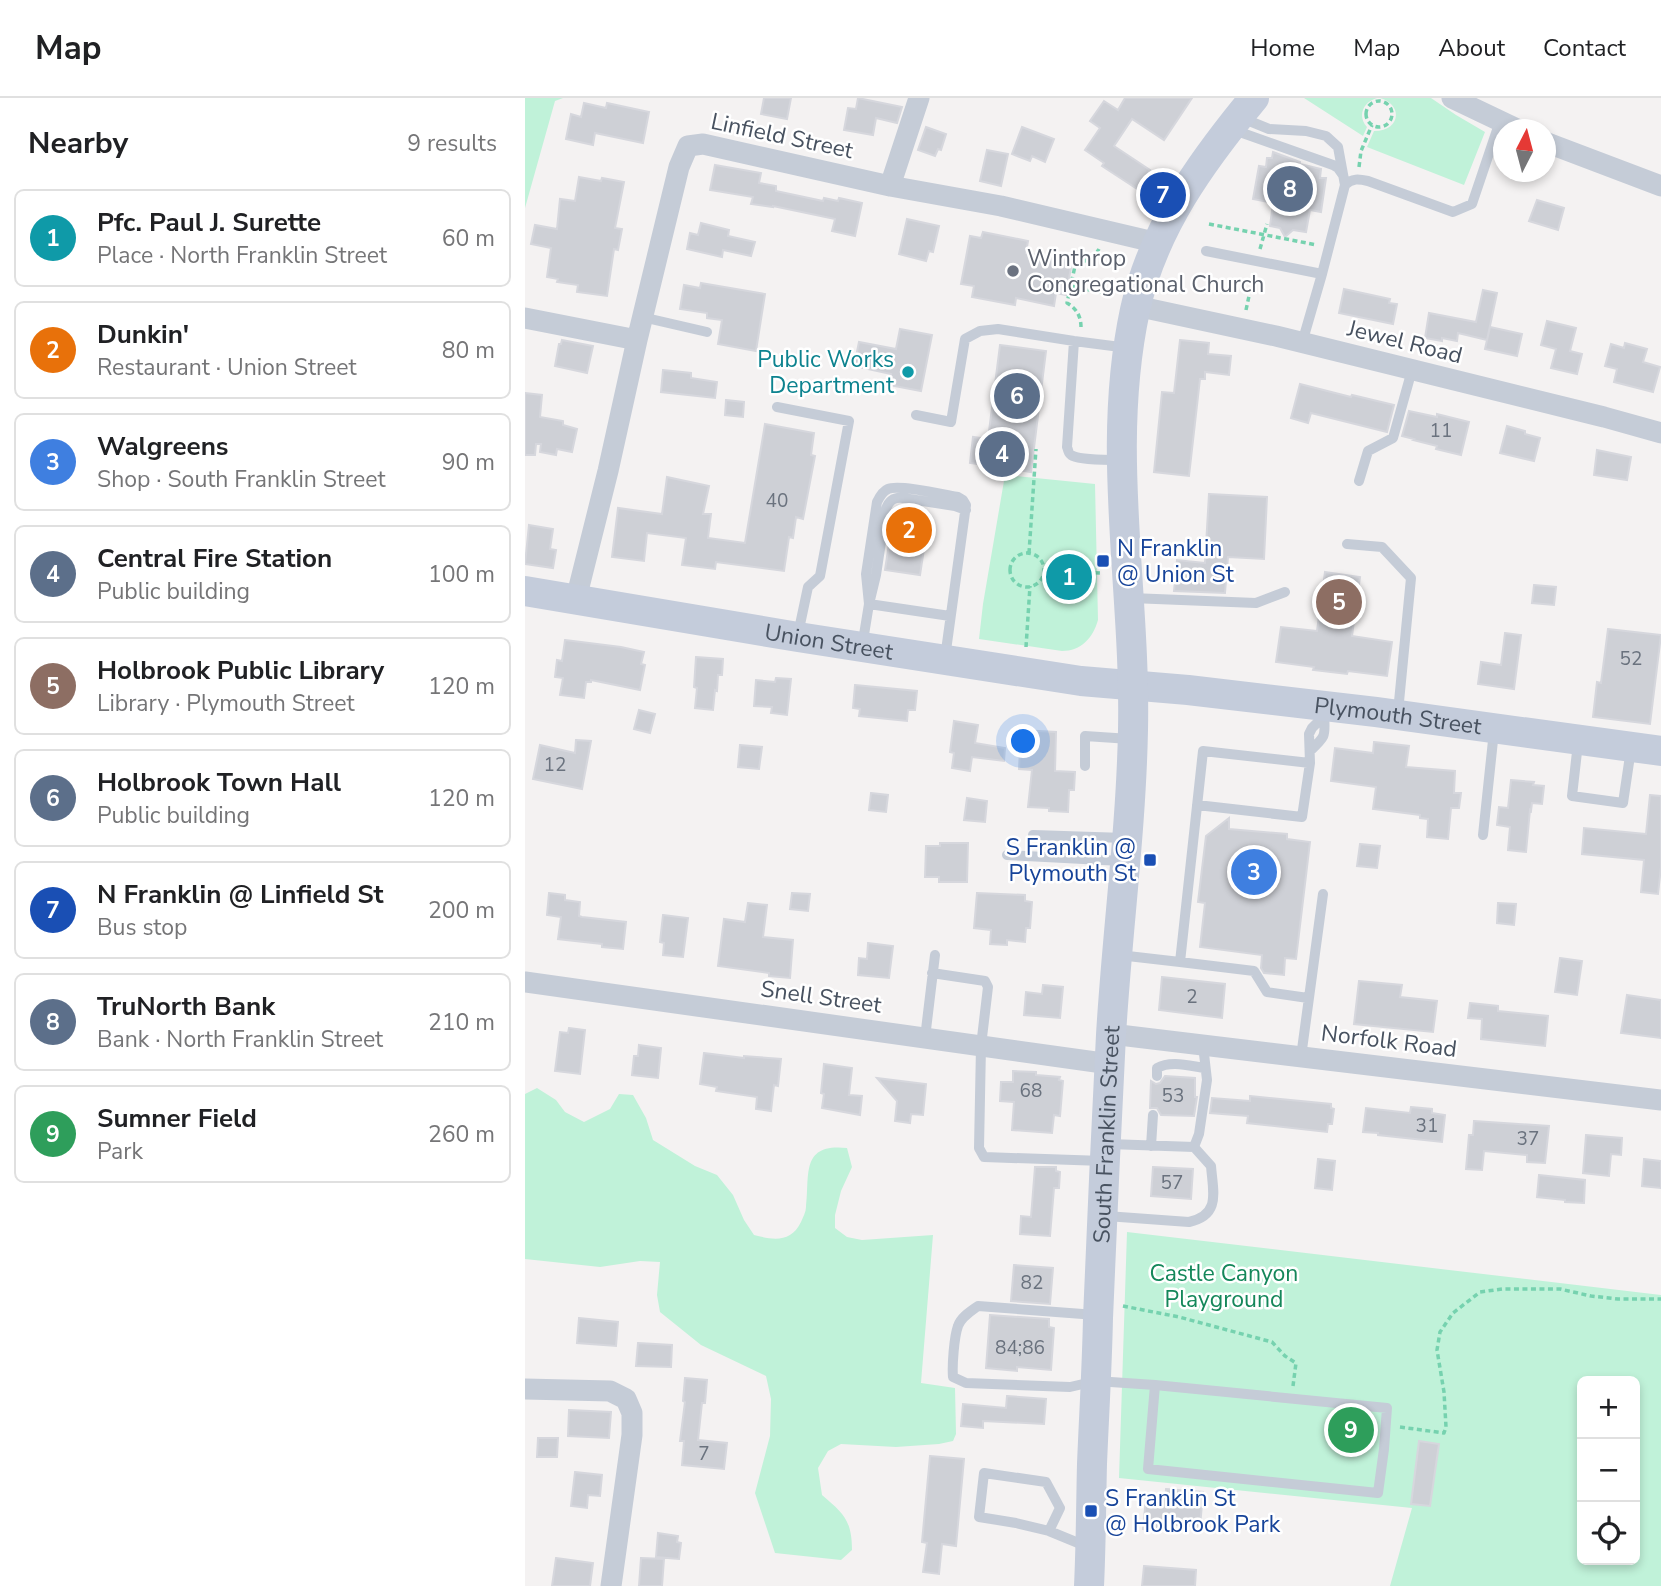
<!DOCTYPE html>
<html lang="en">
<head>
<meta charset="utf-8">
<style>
	:root { --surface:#fff; --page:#f6f6f6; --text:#202124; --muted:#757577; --line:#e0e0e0; --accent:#1259ee }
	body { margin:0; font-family:"Nunito Sans",sans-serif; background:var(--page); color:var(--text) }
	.controls { position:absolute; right:21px; bottom:21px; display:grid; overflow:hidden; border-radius:10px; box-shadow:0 4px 10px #0003 }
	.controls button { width:63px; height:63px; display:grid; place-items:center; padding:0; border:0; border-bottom:2px solid var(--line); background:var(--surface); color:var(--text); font:35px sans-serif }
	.compass { position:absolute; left:968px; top:21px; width:63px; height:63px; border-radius:50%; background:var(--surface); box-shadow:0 4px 10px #0003; rotate:6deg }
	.you { position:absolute; left:499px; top:644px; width:24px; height:24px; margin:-18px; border:5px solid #fff; border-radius:50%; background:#1a73e8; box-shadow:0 0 0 10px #1a73e833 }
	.badge { display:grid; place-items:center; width:46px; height:46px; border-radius:50%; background:var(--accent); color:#fff; font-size:23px; font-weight:700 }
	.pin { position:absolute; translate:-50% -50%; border:4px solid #fff; box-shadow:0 2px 7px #0006 }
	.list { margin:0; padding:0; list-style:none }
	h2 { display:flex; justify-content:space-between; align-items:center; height:91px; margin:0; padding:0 28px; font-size:30px }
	h2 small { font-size:23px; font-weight:400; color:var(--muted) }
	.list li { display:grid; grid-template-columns:46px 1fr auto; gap:21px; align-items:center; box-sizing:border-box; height:98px; margin:0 14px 14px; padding:0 14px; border:2px solid var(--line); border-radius:10px }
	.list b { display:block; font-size:26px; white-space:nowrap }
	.list p { margin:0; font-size:23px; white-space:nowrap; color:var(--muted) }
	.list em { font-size:23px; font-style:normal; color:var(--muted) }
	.icon { flex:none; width:38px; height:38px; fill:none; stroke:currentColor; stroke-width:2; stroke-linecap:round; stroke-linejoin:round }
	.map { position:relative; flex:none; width:1136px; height:1488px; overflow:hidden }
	header { display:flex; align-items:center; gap:42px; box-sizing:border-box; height:98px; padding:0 35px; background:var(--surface); border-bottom:2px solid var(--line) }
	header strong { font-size:33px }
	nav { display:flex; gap:38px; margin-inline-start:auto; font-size:24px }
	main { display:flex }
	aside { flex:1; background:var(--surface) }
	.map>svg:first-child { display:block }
	.green { fill:#c0f2d9; fill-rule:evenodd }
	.building { fill:#ced0d6; stroke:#d6d7dd; stroke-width:2 }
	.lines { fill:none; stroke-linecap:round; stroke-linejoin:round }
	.path { stroke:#76d2af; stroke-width:3.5; stroke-dasharray:5 3.5; stroke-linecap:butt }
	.service { stroke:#c5ccd7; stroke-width:10 }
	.minor { stroke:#c5ccd7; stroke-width:21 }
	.secondary { stroke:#c4ccdb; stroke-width:30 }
	.worship-dot { fill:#6b7280; stroke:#fff; stroke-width:2.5 }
	.culture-dot { fill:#0f9aa8; stroke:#fff; stroke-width:2.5 }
	.transit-dot { fill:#1a4fb4; stroke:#fff; stroke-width:2.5 }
	.labels { text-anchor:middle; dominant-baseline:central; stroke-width:5; stroke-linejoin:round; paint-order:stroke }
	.number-label { font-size:19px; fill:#6a727e }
	.street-label { font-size:23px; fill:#485260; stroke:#fff }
	.worship-label { font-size:23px; fill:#5b616d; stroke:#fff; text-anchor:start }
	.culture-label { font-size:23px; fill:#0d838f; stroke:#fff; text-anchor:end }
	.transit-label { font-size:23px; fill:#164399; stroke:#fff; text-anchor:start }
	.park-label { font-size:23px; fill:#14875a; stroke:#fff }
</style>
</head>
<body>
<header>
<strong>Map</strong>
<nav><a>Home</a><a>Map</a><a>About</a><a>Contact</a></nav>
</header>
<main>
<aside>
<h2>Nearby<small>9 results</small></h2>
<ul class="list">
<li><span class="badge" style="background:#0f9aa8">1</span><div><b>Pfc. Paul J. Surette</b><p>Place · North Franklin Street</p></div><em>60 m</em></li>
<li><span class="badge" style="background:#e8710a">2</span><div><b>Dunkin'</b><p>Restaurant · Union Street</p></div><em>80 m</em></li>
<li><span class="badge" style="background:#3f7fe0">3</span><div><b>Walgreens</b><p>Shop · South Franklin Street</p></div><em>90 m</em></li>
<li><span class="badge" style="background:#5c6f8a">4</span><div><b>Central Fire Station</b><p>Public building</p></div><em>100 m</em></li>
<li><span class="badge" style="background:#8d6e63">5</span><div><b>Holbrook Public Library</b><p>Library · Plymouth Street</p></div><em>120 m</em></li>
<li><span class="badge" style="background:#5c6f8a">6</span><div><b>Holbrook Town Hall</b><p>Public building</p></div><em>120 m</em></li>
<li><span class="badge" style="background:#1a4fb4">7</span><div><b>N Franklin @ Linfield St</b><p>Bus stop</p></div><em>200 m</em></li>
<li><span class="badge" style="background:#5c6f8a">8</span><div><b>TruNorth Bank</b><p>Bank · North Franklin Street</p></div><em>210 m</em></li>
<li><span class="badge" style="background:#2e9e5b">9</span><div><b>Sumner Field</b><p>Park</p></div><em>260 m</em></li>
</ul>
</aside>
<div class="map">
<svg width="1136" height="1488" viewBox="0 0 1136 1488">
	<rect width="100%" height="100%" fill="#f4f2f2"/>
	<!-- green -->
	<path class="green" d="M0,0H38L30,3L0,110Z
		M779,0H852C838,4 832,18 842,29L838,38Z
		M855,0H906L931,17L960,34L939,87L842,49L849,33C875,33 879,7 855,0Z
		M480,377L570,386L573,522C568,540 556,553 537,553L454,541L458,506Z
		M12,990L31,1002L40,1014L59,1024L85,1011L94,996L108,997L121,1020L128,1042L170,1068L192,1077L208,1097L219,1122L229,1137C248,1142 266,1145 276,1124C278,1119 281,1114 281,1109C285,1077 275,1045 322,1050L327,1069L316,1093L310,1117V1130L322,1139L337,1142L408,1137L396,1285L430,1290L431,1336L428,1343L414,1346L371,1349L316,1346L303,1353L293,1370L297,1397C318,1415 327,1422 327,1452L316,1462L250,1455L230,1395L245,1338L246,1301L241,1278L176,1247L135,1214L132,1197L135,1164L115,1163L75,1169L0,1161V996Z
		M602,1134L1136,1197V1488H865L887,1410L594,1380ZM1057,1283H1110V1462H1057Z"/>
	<!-- building -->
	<path class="building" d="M239,0H266L262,21L236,16Z
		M333,0L377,9L372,25L351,20L348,37L319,32L323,10L331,11Z
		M600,0H667L639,42L607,21L589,48L625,72L612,91L577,68L579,65L560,52L575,30L565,23L579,3L593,12Z
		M59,5L81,10L82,5L124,14L118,45L70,35L68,47L41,41L46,16L56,19Z
		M401,29L421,36L416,52L413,51L410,58L393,52Z
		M497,29L529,41L520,64L507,58L505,63L487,56Z
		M462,52L483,56L476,88L455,83Z
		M748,54L775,64V66L796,71L795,80H801L796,114L785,112L781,134L768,132L760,139L755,130L745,128L748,105L728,101L734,68L741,69L742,60H747Z
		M190,67L236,75L234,85L251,88V93L298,103L299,100L313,103L314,100L337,105L330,138L307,133L310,121L248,108V109L226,106L228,99L185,92Z
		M54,79L76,83L77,80L99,84L90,130L97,131L93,152L89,151L82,198L52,194L53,187L32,184L33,181L22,179L26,150L6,146L10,127L32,131L35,101L50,103Z
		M1012,102L1039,110L1033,132L1004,123Z
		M382,121L414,128L408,154L404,153L401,163L374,156Z
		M176,125L204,132L203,138L230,144L226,158L198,152L197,159L162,151L165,135L173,137Z
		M458,134L503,143L501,155L547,164L541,197L531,195L529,208L491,200L490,207L447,199L449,188L436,186L445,138L456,140Z
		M176,185L240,196L231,253L193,246L197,222L182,220V215L155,211L159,187L175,190Z
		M819,191L865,201L864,205L872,206L868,226L814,215Z
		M958,192L972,195L962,242L933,235L932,243L917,240V243L900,240L904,215L951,224Z
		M1022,223L1051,230L1045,253L1057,256L1052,276L1026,270L1031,251L1016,247Z
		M965,229L997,236L992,258L960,251Z
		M375,231L407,237L396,293L364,287L366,276L329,268L334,244L371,251Z
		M37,242L68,248L62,275L30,268L34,246H36Z
		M655,242L684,245L683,256L706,258L704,277L680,274V281H675L664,378L629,374L637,294L649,295Z
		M1100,245L1122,251L1118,264L1135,269L1128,294L1089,284L1092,271L1080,268L1086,246L1099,250Z
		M475,247L521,253L506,374L445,365L448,339L463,341Z
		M138,272L166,275V280L192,284L190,300L136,294Z
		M775,286L826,299L827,297L869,307L862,334L786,315L783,325L766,320Z
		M0,295L17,297L15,319L38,323V327L52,331L47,354L32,351L31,357L15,354L16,346H11L10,357H0Z
		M201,302L219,304L218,319L200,317Z
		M884,313L912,319V316L944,324L936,357L911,351L912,348L888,342L889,341L877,338Z
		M240,326L289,335L286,357L290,358L278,421L271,419L268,440L264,439L259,473L191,464L190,471L157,467L161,440L122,435L119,463L87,459L93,410L137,416L142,379L184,388L178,416H186L183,440L220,445Z
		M982,328L1000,333V336L1015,340L1009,363L975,355Z
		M1072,352L1106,359L1102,382L1069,377Z
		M684,396L742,399L739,461L703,459L700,495L649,493L652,462L680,465Z
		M369,413L404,418L395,477L360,472Z
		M4,427L28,431L25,451L31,452L28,470L0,466Z
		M800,474L835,479L827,538L867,544L862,578L823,573L822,576L788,572L789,569L751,564L756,529L792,533Z
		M1009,487L1031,489L1029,507L1007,505Z
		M1083,531L1136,537L1125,626L1068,619L1072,584L1076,585Z
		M980,535L996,537L989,591L953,586L956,564L976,567Z
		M40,542L96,549L119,554L116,566L120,567L115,592L66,582V584H61L59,600L35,597L38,580L30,579L32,562L37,563Z
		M171,559L198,561L197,577H193L192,593L190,592L188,612L170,610L172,590L169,589Z
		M251,580L266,581L262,617L246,615L247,609L229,608L231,582L250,584Z
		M330,587L392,593L390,612H383L382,623L334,618L335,611L328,610Z
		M114,612L130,616L125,635L109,631Z
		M429,623L453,627L450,645L480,650L479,663L447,659L445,673L427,670L429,655L425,654Z
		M496,632L531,634L530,673L550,674L549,692H544L543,714L524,713V710L503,709L507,672L494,671Z
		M51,642L66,643L57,691L8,681L15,647L50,655Z
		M849,644L884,648L881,669L930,673L929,695H936L934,710H926L923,741L902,739L903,721L895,720V717L848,711L851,689L806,683L810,650L848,655Z
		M215,647L237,649L234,671L213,669Z
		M986,682L1009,684L1008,687L1019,688L1017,706L1007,705L1006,713L1005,712L1001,754L983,752L985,729L972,727L974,709L983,710Z
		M346,695L363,697L361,714L344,712Z
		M1125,697L1136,698V769L1133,796L1116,794L1119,762L1057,756L1059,730L1121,736Z
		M442,700L462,703L460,724L439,722Z
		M704,720V731L762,736V741L785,744L771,861L760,860L759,877L739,875L736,870L737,857L675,849L680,805L673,804L681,738Z
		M415,745H443L442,784H414V779H400L401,748H415Z
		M835,746L855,748L852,770L832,768Z
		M24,795L40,797V802L55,804L54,818L57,819L101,824L98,851L77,849V846L33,841L36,819L22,817Z
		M267,795L285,796L283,813L265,811Z
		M452,795L500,797V803L507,804L505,830H501L500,844L482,842V847L465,846L466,832L449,830Z
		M223,805L242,807L238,839L268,842L265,880L244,878V875L193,868L199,821L220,824Z
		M973,805L991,806L989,827L972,825Z
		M138,817L163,820L158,859L138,857L139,845L135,844Z
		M343,845L368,848L364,880L333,877L334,860L342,861Z
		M1035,860L1057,863L1052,897L1030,894Z
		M637,879L700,886L697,920L634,912Z
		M834,883L877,887L875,899L912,903L908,934L829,926Z
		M518,887L538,889L535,920L499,917L501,894L517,896Z
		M1102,897L1136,902V940L1096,935Z
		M945,905L973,908V913L1023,918L1020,948L956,941L957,921L943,920Z
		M44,930L60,932L55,976L30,973L35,934L43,935Z
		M114,947L136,950L133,980L107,977L109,958H113Z
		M179,955L219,960V958L256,961L253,988L249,987L246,1013L231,1011L232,999L191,993L192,989L175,986Z
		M299,966L327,970L324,997L337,998L335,1017L297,1010L299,996L296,995Z
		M488,973L511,974V977L535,979L534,982L538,983L535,1018L529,1017L527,1035L487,1032L489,1004L475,1003L476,984H488Z
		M640,978L670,980V999H672L669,1018L636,1017L632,1010H625L626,983L631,986L635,985Z
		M352,980L401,986L398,1017L386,1016L385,1025L370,1023L372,1003Z
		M725,998L806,1006V1010L809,1011L807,1026H803L802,1034L722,1025L723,1018L685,1015L687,1000L725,1003Z
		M886,1009L907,1011V1015L920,1017L917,1044L853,1037V1035L838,1034L841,1010L885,1015Z
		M949,1023L1024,1028L1020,1065L1002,1064V1057L959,1053L957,1072L941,1071L944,1037H948Z
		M1061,1037L1097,1040L1096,1057L1086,1056L1084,1078L1058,1075Z
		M793,1061L810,1063L807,1092L790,1090Z
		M1119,1061L1136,1063V1090L1117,1088Z
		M510,1069H531V1073L535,1074L534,1090H529L525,1138L495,1136L496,1118L506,1119Z
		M628,1069L668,1071L666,1101L626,1098Z
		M1014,1077L1060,1082L1059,1105L1040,1104V1102L1012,1099Z
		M489,1167L528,1170L525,1206L486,1203Z
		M465,1217L524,1221V1229L529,1230L526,1272L492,1269V1273L461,1270Z
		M54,1220L93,1224L91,1248L52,1245Z
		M113,1245L147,1247L146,1269L111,1268Z
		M160,1280L182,1282L180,1305H177L173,1342L202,1345L199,1371L157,1367L159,1343H155L160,1304L158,1303Z
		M482,1298L521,1301L519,1326L458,1323V1330L436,1328L438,1306L481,1310Z
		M44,1312L86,1314L84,1340L43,1338Z
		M13,1340H33L32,1359H12Z
		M894,1343L914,1346L905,1408L886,1406Z
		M405,1358L439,1361L431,1448L417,1446L414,1476L398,1474L402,1445L397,1444Z
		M50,1374L77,1377L75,1398L63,1397L62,1410L46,1408Z
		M641,1391L678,1394L675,1429L643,1426L642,1432L618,1431L621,1400L640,1401Z
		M133,1435L153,1438L152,1444L156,1445L154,1461L131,1459Z
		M31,1460L68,1465L65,1488H27Z
		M116,1460L139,1461L137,1488H114Z
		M619,1468L671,1472L670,1488H617Z"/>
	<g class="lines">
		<!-- path -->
		<path class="path" d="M841 16a13 13 0 1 1 26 0a13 13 0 1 1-26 0Z
			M834,69L836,53L847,27
			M684,126L792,147
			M735,151L742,126
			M546,188L580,195
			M721,212L729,175
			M556,229C556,218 551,210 542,205L550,168C559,163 569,160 574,151
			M504,455L511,351
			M485 472a17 17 0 1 1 34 0a17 17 0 1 1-34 0Z
			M519,472L576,475
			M501,549L505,488
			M598,1208L654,1219L747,1244L760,1258L771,1265L768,1288
			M875,1329L919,1335L921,1329L919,1294L912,1252L915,1234L928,1215L955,1194L977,1191H1035L1066,1198L1093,1201H1136"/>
		<!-- service -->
		<path class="service" d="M717,20L744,31L781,33L801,38L813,49L820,87L797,176L777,245
			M709,32L808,67L813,70L818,77
			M820,87C827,80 834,81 843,83L928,114L947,106L975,23
			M681,153L797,176
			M117,219L182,234
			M549,243L542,349C544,354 543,356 548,358C556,362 585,362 596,362
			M252,309L324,323L295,478L283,489L273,536
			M391,317L426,324L440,241L455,233L473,231L549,243L603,250
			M834,383L843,353L868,340L887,272
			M822,446L857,449L886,480L873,614
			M606,500L731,505L760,494
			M425,518L344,506L351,477L361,411C364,402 369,399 378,400L430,408L441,412
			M337,549L344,506L341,476L352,404C355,398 358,393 363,391C373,386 421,397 433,399L438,402L441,407L420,560
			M1053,645L1047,698L1098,705L1106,651
			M785,653C802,637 800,638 799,616
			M560,668V638L605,641
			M672,707L777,719L785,665
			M508,737L600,740
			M958,737L969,633
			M482,757L597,763
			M594,857L655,864L678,653L785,665L784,636L787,630L799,618
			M655,864L729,873L742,894L783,900
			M407,875L460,883L463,889L456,948L454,1050L459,1059L578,1063
			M400,940L410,857
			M776,959L798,796
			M632,978V970C646,962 665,968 680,970
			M584,1046L669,1049L674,1036L682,982L678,947
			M626,1048L628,1017
			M581,1118L664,1124C696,1117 688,1094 686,1068L669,1049
			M571,1217L453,1208C446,1213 436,1219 433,1228C429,1239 427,1268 428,1279L441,1285L545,1289L571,1283L630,1287
			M630,1287L862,1310L859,1351L853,1395L623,1371Z
			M535,1410L521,1384L459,1375L454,1419L491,1425L524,1433L563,1449
			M524,1433L535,1410"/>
		<!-- minor -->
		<path class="minor" d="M927,0L994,32
			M1020,44L1136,88
			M365,88L394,0
			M611,208L751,238L1079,319L1136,335
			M0,220L112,242
			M51,501L83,373L112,242L154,69L163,48L178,46L365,88L476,108L633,145
			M0,884L585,966
			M586,936L1136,1002
			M0,1291L85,1293L101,1301L107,1315V1337L86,1488"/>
		<!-- secondary -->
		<g class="secondary">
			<path id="s1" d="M0,493L273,539L556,583L663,592L851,614L1136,653"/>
			<path id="s2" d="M564,1488C566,1447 566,1406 567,1366C569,1317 572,1269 573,1220C577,1126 581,1031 586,937C592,835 606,734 608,632C611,491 580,352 610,212C628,130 677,63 729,0"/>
		</g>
	</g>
	<!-- markers -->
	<circle class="worship-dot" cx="488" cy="173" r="7"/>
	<circle class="culture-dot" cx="383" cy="274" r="7"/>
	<g class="transit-dot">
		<rect x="571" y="456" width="14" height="14" rx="3.5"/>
		<rect x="618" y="755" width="14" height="14" rx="3.5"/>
		<rect x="559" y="1406" width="14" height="14" rx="3.5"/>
	</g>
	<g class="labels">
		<!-- number labels -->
		<g class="number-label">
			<text x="916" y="333">11</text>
			<text x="252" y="403">40</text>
			<text x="1106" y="561">52</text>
			<text x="30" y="667">12</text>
			<text x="667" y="899">2</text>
			<text x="506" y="993">68</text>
			<text x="648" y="998">53</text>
			<text x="902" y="1028">31</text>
			<text x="1003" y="1041">37</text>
			<text x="647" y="1085">57</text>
			<text x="507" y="1185">82</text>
			<text x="495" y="1250">84;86</text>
			<text x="179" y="1356">7</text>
		</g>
		<!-- street labels -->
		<g class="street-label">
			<text transform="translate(257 38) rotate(12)">Linfield Street</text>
			<text transform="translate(880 244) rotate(14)">Jewel Road</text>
			<text stroke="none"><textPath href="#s1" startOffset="308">Union Street</textPath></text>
			<text stroke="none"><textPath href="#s1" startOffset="882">Plymouth Street</textPath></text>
			<text transform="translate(296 899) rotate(8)">Snell Street</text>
			<text transform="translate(864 943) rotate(7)">Norfolk Road</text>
			<text stroke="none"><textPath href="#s2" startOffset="452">South Franklin Street</textPath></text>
		</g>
		<!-- worship labels -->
		<g class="worship-label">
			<text x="502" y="160">Winthrop<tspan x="502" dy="26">Congregational Church</tspan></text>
		</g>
		<!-- culture labels -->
		<g class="culture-label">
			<text x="369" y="261">Public Works<tspan x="369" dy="26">Department</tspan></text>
		</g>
		<!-- transit labels -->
		<g class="transit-label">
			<text x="592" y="450">N Franklin<tspan x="592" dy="26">@ Union St</tspan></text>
			<text x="611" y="749" text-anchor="end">S Franklin @<tspan x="611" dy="26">Plymouth St</tspan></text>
			<text x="580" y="1400">S Franklin St<tspan x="580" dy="26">@ Holbrook Park</tspan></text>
		</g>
		<!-- park labels -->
		<g class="park-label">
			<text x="699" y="1175">Castle Canyon<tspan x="699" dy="26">Playground</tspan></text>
		</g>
	</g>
</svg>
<div class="controls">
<button>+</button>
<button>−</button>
<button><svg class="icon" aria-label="locate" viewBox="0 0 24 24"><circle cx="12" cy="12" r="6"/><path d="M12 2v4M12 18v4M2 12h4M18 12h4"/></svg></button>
</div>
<svg class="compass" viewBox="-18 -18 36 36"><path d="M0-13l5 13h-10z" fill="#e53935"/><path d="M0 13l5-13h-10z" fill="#757577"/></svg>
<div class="you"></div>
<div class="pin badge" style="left:544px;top:479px;background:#0f9aa8">1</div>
<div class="pin badge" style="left:384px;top:432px;background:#e8710a">2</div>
<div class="pin badge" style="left:729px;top:774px;background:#3f7fe0">3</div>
<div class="pin badge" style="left:477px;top:356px;background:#5c6f8a">4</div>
<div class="pin badge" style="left:814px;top:504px;background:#8d6e63">5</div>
<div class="pin badge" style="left:492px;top:298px;background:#5c6f8a">6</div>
<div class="pin badge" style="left:638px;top:97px;background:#1a4fb4">7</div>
<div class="pin badge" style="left:765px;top:91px;background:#5c6f8a">8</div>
<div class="pin badge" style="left:826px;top:1332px;background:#2e9e5b">9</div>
</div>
</main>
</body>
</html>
